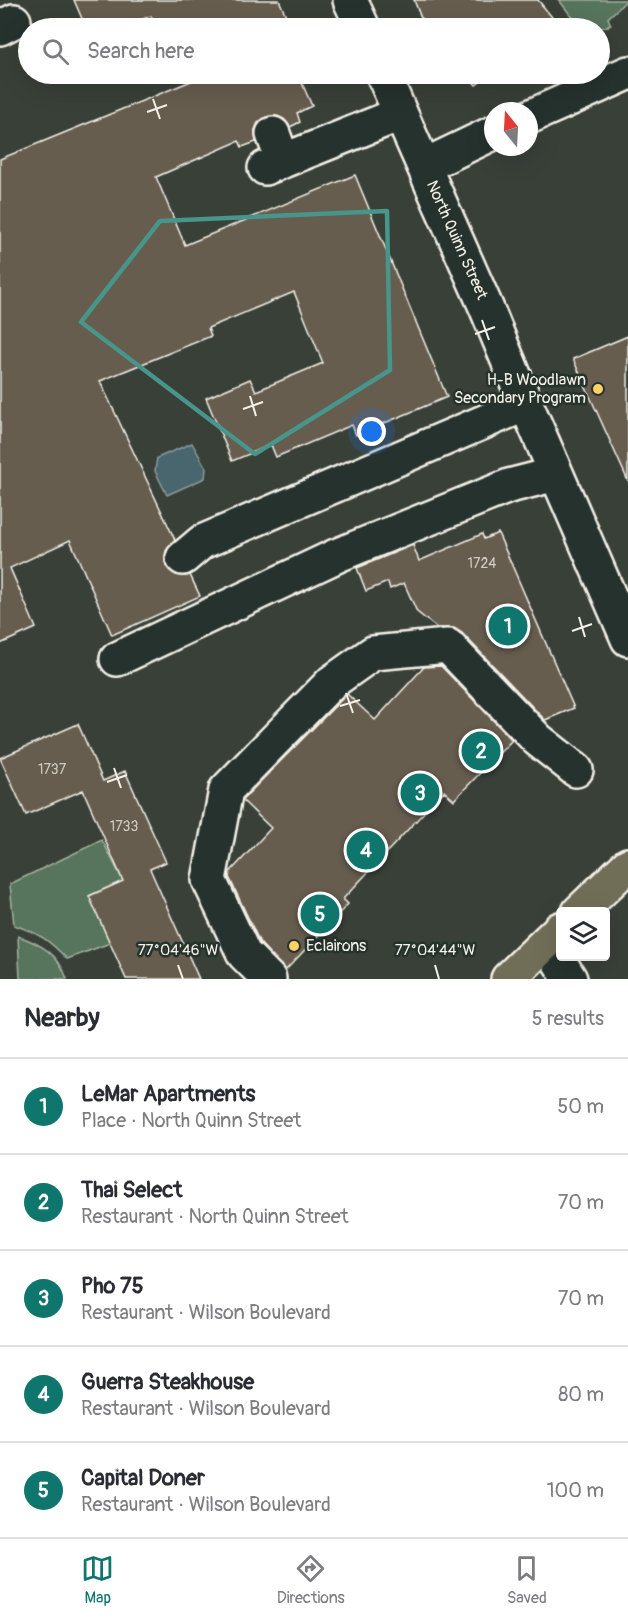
<!DOCTYPE html>
<html lang="en">
<head>
<meta charset="utf-8">
<style>
	:root { --surface:#fff; --page:#f7f7f7; --text:#2b2b33; --muted:#7c7c81; --line:#e1e1e2; --accent:#0f766e }
	body { margin:0; font-family:Pangolin,sans-serif; background:var(--page); color:var(--text) }
	.controls { position:absolute; right:18px; bottom:18px; display:grid; overflow:hidden; border-radius:6px; box-shadow:0 6px 24px #0002 }
	.controls button { width:54px; height:54px; display:grid; place-items:center; padding:0; border:0; border-bottom:2px solid var(--line); background:var(--surface); color:var(--text); font:30px sans-serif }
	.compass { position:absolute; left:484px; top:102px; width:54px; height:54px; border-radius:50%; background:var(--surface); box-shadow:0 6px 24px #0002; rotate:342deg }
	.you { position:absolute; left:372px; top:432px; width:21px; height:21px; margin:-15px; border:4px solid #fff; border-radius:50%; background:#1a73e8; box-shadow:0 0 0 9px #1a73e833 }
	.badge { display:grid; place-items:center; width:39px; height:39px; border-radius:50%; background:var(--accent); color:#fff; font-size:20px; font-weight:700 }
	.pin { position:absolute; translate:-50% -50%; border:3px solid #fff; box-shadow:0 2px 6px #0006 }
	.list { margin:0; padding:0; list-style:none }
	h2 { display:flex; justify-content:space-between; align-items:center; height:78px; margin:0; padding:0 24px; font-size:26px }
	h2 small { font-size:20px; font-weight:400; color:var(--muted) }
	.list li { display:grid; grid-template-columns:39px 1fr auto; gap:18px; align-items:center; box-sizing:border-box; height:96px; padding:0 24px; border-top:2px solid var(--line) }
	.list b { display:block; font-size:22px; white-space:nowrap }
	.list p { margin:0; font-size:20px; white-space:nowrap; color:var(--muted) }
	.list em { font-size:20px; font-style:normal; color:var(--muted) }
	.icon { flex:none; width:33px; height:33px; fill:none; stroke:currentColor; stroke-width:2; stroke-linecap:round; stroke-linejoin:round }
	.map { position:relative; flex:none; width:628px; height:979px; overflow:hidden }
	.search { position:absolute; background:var(--surface); box-shadow:0 6px 24px #0002; left:18px; right:18px; top:18px; height:66px; display:flex; align-items:center; gap:15px; box-sizing:border-box; padding:0 21px; border-radius:33px; color:var(--muted); font-size:22px }
	.sheet { height:558px; background:var(--surface) }
	nav { display:flex; justify-content:space-around; align-items:center; box-sizing:border-box; height:84px; border-top:2px solid var(--line); background:var(--surface); font-size:16px; color:var(--muted) }
	nav a { display:grid; justify-items:center; gap:3px }
	nav .on { color:var(--accent) }
	.map>svg:first-child { display:block }
	.green { fill:#57745c; stroke:#a6b2a2; stroke-width:1.5 }
	.water { fill:#49656e; stroke:#8d9d9f; stroke-width:1.5 }
	.building { fill:#665d50; stroke:#f4f1e8; stroke-width:1.5 }
	.lines { fill:none; stroke-linecap:round; stroke-linejoin:round }
	.minor-casing { stroke:#f4f1e8; stroke-width:38 }
	.major-casing { stroke:#f4f1e8; stroke-width:38 }
	.minor { stroke:#26332d; stroke-width:33 }
	.major { stroke:#716e59; stroke-width:33 }
	.marked { fill:none; stroke:#48958c; stroke-width:4.5; stroke-linejoin:round }
	.ticks { fill:none; stroke:#f4f1e8; stroke-width:2 }
	.poi-dot { fill:#ffd166; stroke:#26332d; stroke-width:2 }
	.labels { text-anchor:middle; dominant-baseline:central; stroke-width:5; stroke-linejoin:round; paint-order:stroke }
	.number-label { font-size:14px; fill:#d0ccc2 }
	.street-label { font-size:16px; fill:#f4f1e8; stroke:#26332d }
	.poi-label { font-size:16px; fill:#f4f1e8; stroke:#26332d; text-anchor:end }
	.ticks-label { font-size:15px; text-anchor:middle; fill:#f4f1e8; stroke:#26332d; stroke-width:5; stroke-linejoin:round; paint-order:stroke }
</style>
</head>
<body>
<div class="map">
<svg width="628" height="979" viewBox="0 0 628 979">
	<rect width="100%" height="100%" fill="#394038"/>
	<filter id="ink" filterUnits="userSpaceOnUse"><feTurbulence type="fractalNoise" baseFrequency=".0167" numOctaves="2"/><feDisplacementMap in="SourceGraphic" scale="12" xChannelSelector="R" yChannelSelector="G"/><feConvolveMatrix kernelMatrix="1 2 1 2 8 2 1 2 1" color-interpolation-filters="sRGB"/></filter>
	<g filter="url(#ink)">
		<!-- green -->
		<path class="green" d="M559,0H627L608,18L611,25C583,36 576,22 559,0Z
			M102,840L123,881L89,896L110,943L67,959C48,939 40,934 14,925L10,884Z
			M18,936C41,944 59,954 67,979H20Z"/>
		<!-- water -->
		<path class="water" d="M192,443L206,468L205,478L167,495L155,471L157,458Z"/>
		<!-- building -->
		<path class="building" d="M74,0H279L288,20L268,28H156L151,16L119,28H86Z
			M414,0H538L560,27L558,28H428L423,23Z
			M197,74H298L312,106L297,113L300,122L290,127L284,119L277,116L266,117L258,123L255,130L256,142L242,147L239,141L156,177L185,245L355,175L447,397L356,435L352,425L276,457L271,445L232,461L206,398L250,379L256,391L323,363L294,292L208,328L211,336L100,381L175,540L166,551L165,562L169,570L176,575L186,576L190,575L200,596L112,635L70,540L10,568L36,628L0,644V159L196,79L194,75Z
			M466,74H491L476,85Z
			M628,336V481L573,359Z
			M498,533L574,708L545,720L462,633L454,628H437L417,612L404,583L390,589L388,582L366,591L357,568L413,545L419,561L482,534L484,539Z
			M441,666L512,740L454,800L444,791L343,899L348,904L285,971L260,943L229,877L230,872L271,828L243,801V799L347,694L375,720L424,667Z
			M78,724L103,781L125,771L166,862L150,869L199,979H126L89,896L123,881L83,790L26,815L0,758Z"/>
		<g class="lines">
			<!-- minor casing -->
			<g class="minor-casing">
				<path id="minor" d="M350,0L363,28
					M0,28L14,21
					M383,74L486,307L526,404L628,639
					M529,117L628,73
					M273,134L283,161
					M424,166L493,133
					M265,168L400,114
					M183,558L202,542L526,404
					M117,659L338,555L509,486L556,474
					M547,942L570,979
					M269,979L244,954L209,880L226,790L332,682L373,653L448,646L538,740L576,770"/>
			</g>
			<!-- major casing -->
			<g class="major-casing">
				<path id="major" d="M579,912L628,865
					M508,979L560,929"/>
			</g>
			<!-- minor -->
			<use href="#minor" class="minor"/>
			<!-- major -->
			<use href="#major" class="major"/>
		</g>
	</g>
	<!-- marked area -->
	<path class="marked" d="M387,211L390,370L255,454L81,322L160,221Z"/>
	<!-- ticks -->
	<path class="ticks" d="M153,99L160,119M147,112L167,105M482,320L489,340M475,334L495,327M250,396L256,416M243,409L263,402M579,617L585,637M572,631L592,624M346,693L353,713M340,706L360,700M114,768L121,788M107,782L127,775M178,965L183,979M435,965L439,979"/>
	<!-- markers -->
	<g class="poi-dot">
		<circle cx="598" cy="389" r="6"/>
		<circle cx="294" cy="946" r="6"/>
	</g>
	<g class="labels">
		<!-- number labels -->
		<g class="number-label">
			<text x="482" y="563">1724</text>
			<text x="52" y="769">1737</text>
			<text x="124" y="826">1733</text>
		</g>
		<!-- street labels -->
		<g class="street-label">
			<text transform="translate(457 240) rotate(66)">North Quinn Street</text>
		</g>
		<!-- poi labels -->
		<g class="poi-label">
			<text x="586" y="380">H-B Woodlawn<tspan x="586" dy="18">Secondary Program</tspan></text>
			<text x="306" y="946" text-anchor="start">Eclairons</text>
		</g>
	</g>
	<g class="ticks-label">
		<text x="178" y="955">77°04'46"W</text>
		<text x="435" y="955">77°04'44"W</text>
	</g>
</svg>
<div class="controls">
<button><svg class="icon" aria-label="layers" viewBox="0 0 24 24"><path d="M12 4l9 5-9 5-9-5zM3 14l9 5 9-5"/></svg></button>
</div>
<svg class="compass" viewBox="-18 -18 36 36"><path d="M0-13l5 13h-10z" fill="#e53935"/><path d="M0 13l5-13h-10z" fill="#7c7c81"/></svg>
<div class="you"></div>
<div class="pin badge" style="left:508px;top:626px">1</div>
<div class="pin badge" style="left:481px;top:751px">2</div>
<div class="pin badge" style="left:420px;top:793px">3</div>
<div class="pin badge" style="left:366px;top:850px">4</div>
<div class="pin badge" style="left:320px;top:914px">5</div>
<div class="search"><svg class="icon" aria-label="search" viewBox="0 0 24 24"><circle cx="10" cy="10" r="6"/><path d="M15 15l6 6"/></svg>Search here</div>
</div>
<section class="sheet">
<h2>Nearby<small>5 results</small></h2>
<ul class="list">
<li><span class="badge">1</span><div><b>LeMar Apartments</b><p>Place · North Quinn Street</p></div><em>50 m</em></li>
<li><span class="badge">2</span><div><b>Thai Select</b><p>Restaurant · North Quinn Street</p></div><em>70 m</em></li>
<li><span class="badge">3</span><div><b>Pho 75</b><p>Restaurant · Wilson Boulevard</p></div><em>70 m</em></li>
<li><span class="badge">4</span><div><b>Guerra Steakhouse</b><p>Restaurant · Wilson Boulevard</p></div><em>80 m</em></li>
<li><span class="badge">5</span><div><b>Capital Doner</b><p>Restaurant · Wilson Boulevard</p></div><em>100 m</em></li>
</ul>
</section>
<nav>
<a class="on"><svg class="icon" aria-label="map" viewBox="0 0 24 24"><path d="M3 6l6-2 6 2 6-2v14l-6 2-6-2-6 2zM9 4v14M15 6v14"/></svg>Map</a>
<a><svg class="icon" aria-label="directions" viewBox="0 0 24 24"><path d="M12 3l9 9-9 9-9-9zM9 14v-3h6M13 9l2 2-2 2"/></svg>Directions</a>
<a><svg class="icon" aria-label="saved" viewBox="0 0 24 24"><path d="M7 4h10v16l-5-4-5 4z"/></svg>Saved</a>
</nav>
</body>
</html>
